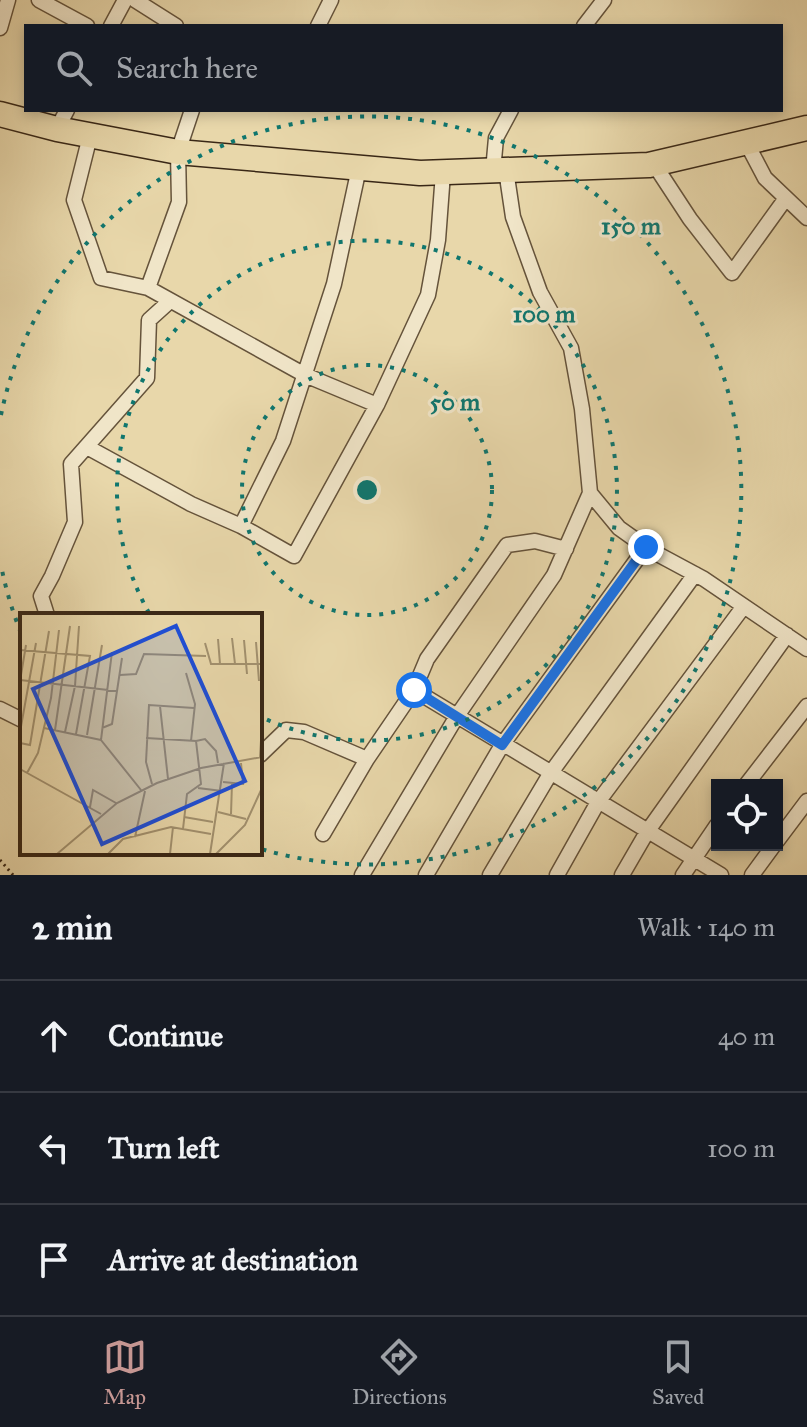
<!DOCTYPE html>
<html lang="en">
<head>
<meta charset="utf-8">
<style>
	:root { --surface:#171b24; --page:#242831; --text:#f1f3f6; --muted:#9ea1a6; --line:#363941; --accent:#c59692 }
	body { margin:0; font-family:"IM FELL Great Primer",serif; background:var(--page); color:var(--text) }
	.controls { position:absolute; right:24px; bottom:24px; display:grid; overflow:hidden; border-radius:0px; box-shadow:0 4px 12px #0003 }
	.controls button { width:72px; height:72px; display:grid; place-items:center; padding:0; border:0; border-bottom:2px solid var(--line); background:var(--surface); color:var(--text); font:40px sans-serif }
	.stop { position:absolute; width:24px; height:24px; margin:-18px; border:6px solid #1a73e8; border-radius:50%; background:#fff }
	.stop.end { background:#1a73e8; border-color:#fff; box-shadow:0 2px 8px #0008 }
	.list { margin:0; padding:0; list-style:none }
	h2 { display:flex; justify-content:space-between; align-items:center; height:104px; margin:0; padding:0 32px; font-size:34px }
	h2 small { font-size:26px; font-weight:400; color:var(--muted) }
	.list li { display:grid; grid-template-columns:52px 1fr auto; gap:24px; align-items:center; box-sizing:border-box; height:112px; padding:0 32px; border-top:2px solid var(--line) }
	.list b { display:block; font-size:30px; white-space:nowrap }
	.list em { font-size:26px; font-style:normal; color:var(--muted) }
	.icon { flex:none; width:44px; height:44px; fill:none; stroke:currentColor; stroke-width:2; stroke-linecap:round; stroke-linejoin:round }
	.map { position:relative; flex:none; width:807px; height:875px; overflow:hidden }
	.search { position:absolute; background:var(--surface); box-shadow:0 4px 12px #0003; left:24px; right:24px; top:24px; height:88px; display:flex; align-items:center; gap:20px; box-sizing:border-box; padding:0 28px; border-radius:0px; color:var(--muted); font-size:30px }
	.sheet { height:440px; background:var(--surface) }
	nav { display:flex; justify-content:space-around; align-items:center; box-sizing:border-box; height:112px; border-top:2px solid var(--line); background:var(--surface); font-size:22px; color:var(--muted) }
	nav a { display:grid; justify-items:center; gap:4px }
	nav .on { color:var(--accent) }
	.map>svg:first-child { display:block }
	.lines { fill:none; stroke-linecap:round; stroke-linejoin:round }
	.minor-casing { stroke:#65533b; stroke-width:17 }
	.trunk-casing { stroke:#392716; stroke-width:27 }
	.path { stroke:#392716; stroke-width:3; stroke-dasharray:2 4; stroke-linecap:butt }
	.minor { stroke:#f0e5c8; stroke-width:14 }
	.trunk { stroke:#e8d7aa; stroke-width:24 }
	.route { stroke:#1a73e8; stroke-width:10 }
	.ring { fill:none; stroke:#0f766e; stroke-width:4; stroke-dasharray:4 8 }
	.inset-road { fill:none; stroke:#a2916f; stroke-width:2 }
	.view { fill:#1d4ed8; fill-opacity:0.15; stroke:#1d4ed8; stroke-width:4 }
	.inset-edge { fill:none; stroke:#392716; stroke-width:4 }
	.centre { fill:#0f766e; stroke:#f0e5c8; stroke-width:4 }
	.ring-label { font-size:24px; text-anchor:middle; font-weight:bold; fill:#0f766e; stroke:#f0e5c8; stroke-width:6; stroke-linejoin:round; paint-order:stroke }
</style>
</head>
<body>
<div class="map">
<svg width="807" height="875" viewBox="0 0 807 875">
	<rect width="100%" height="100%" fill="#e8d7aa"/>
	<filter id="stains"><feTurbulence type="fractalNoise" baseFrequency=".0025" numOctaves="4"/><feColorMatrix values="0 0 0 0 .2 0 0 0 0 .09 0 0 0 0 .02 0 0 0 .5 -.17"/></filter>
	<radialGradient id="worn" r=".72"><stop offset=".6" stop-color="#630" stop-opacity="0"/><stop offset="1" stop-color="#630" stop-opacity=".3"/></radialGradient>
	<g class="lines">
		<!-- minor casing -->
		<g class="minor-casing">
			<path id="minor" d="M39,0L87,26
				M135,0L176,26
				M111,26L125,0
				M318,26L331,0
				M584,26L604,0
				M0,28L8,0
				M192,110L178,152L179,202L148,288L305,375L377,405
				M57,129L67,110
				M90,136L74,200L101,278L148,288
				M746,142L765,178L807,218
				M654,164L690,219L732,273L786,198
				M493,171L496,138L511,110
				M87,447L191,504L241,526L294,556L377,405L428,295L438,240L443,173
				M590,493L619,528L650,550L704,579L807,649
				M241,526L283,441L334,284L359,168
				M47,615L41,596L52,576L75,522L71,464L147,378L149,320L170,301
				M414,690L721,875
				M0,709L22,720
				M260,755L286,730L304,732L367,759
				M746,785L807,706
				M323,834L367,759L414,690L427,659L507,545L535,541L566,549
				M777,841L807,801
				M362,875L457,716L554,575L590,493L582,409L571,348L540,292L513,217L506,170
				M426,875L502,745L646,547
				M490,875L550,774L695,574
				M557,875L598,802L744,606
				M622,875L647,832L787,635
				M683,875L717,825
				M752,875L774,845"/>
		</g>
		<!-- trunk casing -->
		<g class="trunk-casing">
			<path id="trunk" d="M0,114L57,129L178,152L420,173L649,165L807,128"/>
		</g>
		<!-- path -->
		<path class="path" d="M0,860L13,875"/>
		<!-- minor -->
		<use href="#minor" class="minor"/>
		<!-- trunk -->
		<use href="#trunk" class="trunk"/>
	</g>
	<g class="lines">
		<!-- route -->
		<path class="route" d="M414,690L502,745L646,547"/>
	</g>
	<!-- distance rings -->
	<g class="ring">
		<circle cx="367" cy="490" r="125"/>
		<path d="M149 613A250 250 0 1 1 261 717"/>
		<path d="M21 633A374 374 0 0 1 1 565M1 415A374 374 0 1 1 261 849"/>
	</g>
	<!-- overview -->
	<g transform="translate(20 613)">
		<rect width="242" height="242" fill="#e8d7aa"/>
		<path class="inset-road" d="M212,25L215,51M198,26L200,51M224,27L227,61M236,29L239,68M185,30L191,51H242M0,37L70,43L56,121M92,39L81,127L121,177M166,60L175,91L171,128M100,62L116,61L124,41L186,43M0,67L97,78M0,68L6,32M140,93L148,166M24,115L81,127M82,115L92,111L102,45M35,117L50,13M0,119L16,30M45,119L55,73L59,13M67,122L82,32M126,125L176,128L181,171L167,181L163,216M176,128L185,126L196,138L198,150M0,130L10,132L29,18M240,144L242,111M0,156L81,201M7,160L18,140L31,85L39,17M203,169L223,171L221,150M132,171L126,149L129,92L174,95M178,175L202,178M70,194L73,177L96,190M198,199L226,206M211,201L212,170M164,204L193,209M115,224L125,178M37,241L97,190L137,170L181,155L242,144M88,241L103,226L151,214L191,221M150,241L153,214M190,241L204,150M196,241L225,212L242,175"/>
		<path class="view" d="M156,13L225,168L82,231L13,76Z"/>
		<rect width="242" height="242" class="inset-edge"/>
	</g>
	<circle cx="367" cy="490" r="12" class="centre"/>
	<g class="ring-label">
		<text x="631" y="234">150 m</text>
		<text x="544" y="322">100 m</text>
		<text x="455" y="410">50 m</text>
	</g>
	<rect width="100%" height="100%" filter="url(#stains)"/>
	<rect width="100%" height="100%" fill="url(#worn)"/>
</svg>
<div class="controls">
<button><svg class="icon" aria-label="locate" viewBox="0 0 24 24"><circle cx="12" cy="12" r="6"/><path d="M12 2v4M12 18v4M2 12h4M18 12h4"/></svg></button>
</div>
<div class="stop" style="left:414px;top:690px"></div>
<div class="stop end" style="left:646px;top:547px"></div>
<div class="search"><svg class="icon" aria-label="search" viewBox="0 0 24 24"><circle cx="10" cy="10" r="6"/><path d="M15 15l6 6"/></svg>Search here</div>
</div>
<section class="sheet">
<h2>2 min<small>Walk · 140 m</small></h2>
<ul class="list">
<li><svg class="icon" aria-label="ahead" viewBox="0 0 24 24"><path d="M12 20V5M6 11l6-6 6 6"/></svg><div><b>Continue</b></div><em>40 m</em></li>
<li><svg class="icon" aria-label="left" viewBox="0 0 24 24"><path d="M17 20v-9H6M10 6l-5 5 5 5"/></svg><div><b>Turn left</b></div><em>100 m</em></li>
<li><svg class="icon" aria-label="arrive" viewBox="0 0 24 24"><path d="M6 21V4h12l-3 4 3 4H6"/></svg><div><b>Arrive at destination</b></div></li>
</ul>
</section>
<nav>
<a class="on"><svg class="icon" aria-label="map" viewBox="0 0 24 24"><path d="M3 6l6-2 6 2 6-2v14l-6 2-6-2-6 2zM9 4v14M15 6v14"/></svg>Map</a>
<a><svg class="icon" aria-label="directions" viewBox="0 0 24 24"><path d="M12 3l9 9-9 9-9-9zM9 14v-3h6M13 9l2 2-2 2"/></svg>Directions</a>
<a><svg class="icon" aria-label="saved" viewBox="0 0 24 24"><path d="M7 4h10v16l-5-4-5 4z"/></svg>Saved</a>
</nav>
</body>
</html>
